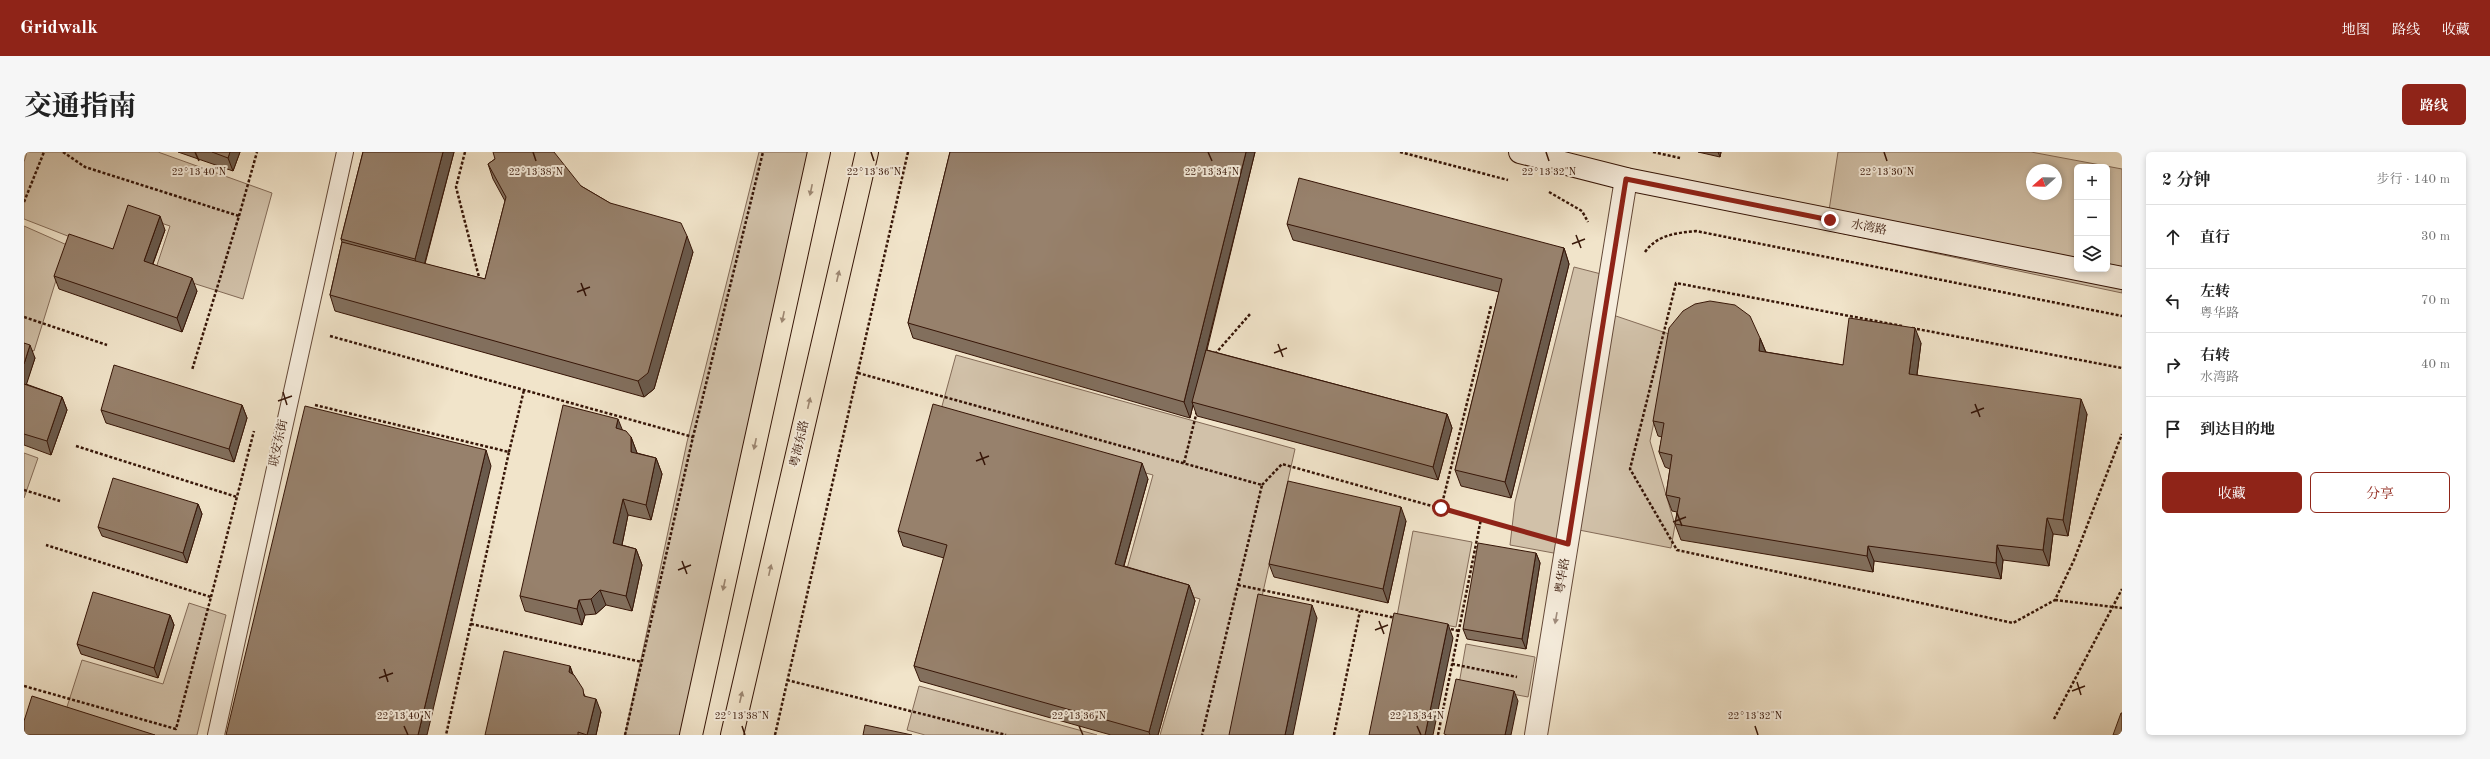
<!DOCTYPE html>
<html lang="zh">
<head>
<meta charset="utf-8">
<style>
	:root { --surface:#fff; --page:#f6f6f6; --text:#222; --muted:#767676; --line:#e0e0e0; --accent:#8f2418 }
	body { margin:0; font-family:"Old Standard TT","Noto Serif SC",serif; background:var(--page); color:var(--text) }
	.controls { position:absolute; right:12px; top:12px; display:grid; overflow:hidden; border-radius:6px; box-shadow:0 2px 6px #0003 }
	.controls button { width:36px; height:36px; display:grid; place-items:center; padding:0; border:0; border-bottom:1px solid var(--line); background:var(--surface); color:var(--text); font:20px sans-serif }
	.compass { position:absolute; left:2002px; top:12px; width:36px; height:36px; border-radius:50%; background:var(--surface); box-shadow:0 2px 6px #0003; rotate:250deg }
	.stop { position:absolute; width:12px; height:12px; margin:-9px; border:3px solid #8f2418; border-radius:50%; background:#fff }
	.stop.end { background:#8f2418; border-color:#fff; box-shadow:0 1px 4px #0008 }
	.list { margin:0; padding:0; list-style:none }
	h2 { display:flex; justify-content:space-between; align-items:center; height:52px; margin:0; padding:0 16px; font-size:17px }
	h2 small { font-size:13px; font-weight:400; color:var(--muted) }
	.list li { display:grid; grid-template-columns:26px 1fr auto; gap:12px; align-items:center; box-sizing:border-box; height:64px; padding:0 16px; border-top:1px solid var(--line) }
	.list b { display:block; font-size:15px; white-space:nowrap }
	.list p { margin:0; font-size:13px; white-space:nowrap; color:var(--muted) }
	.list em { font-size:13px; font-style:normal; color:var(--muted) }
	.actions { display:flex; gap:8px; padding:12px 16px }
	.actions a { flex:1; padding:9px 0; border:1px solid var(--accent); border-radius:6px; text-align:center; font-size:14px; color:var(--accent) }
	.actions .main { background:var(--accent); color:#fff }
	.icon { flex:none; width:22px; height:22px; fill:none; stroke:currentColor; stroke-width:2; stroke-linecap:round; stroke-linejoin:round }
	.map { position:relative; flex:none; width:2098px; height:583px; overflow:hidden; border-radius:6px }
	header { display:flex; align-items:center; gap:24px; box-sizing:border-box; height:56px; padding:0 20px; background:var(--accent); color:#fff }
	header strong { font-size:19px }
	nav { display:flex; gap:22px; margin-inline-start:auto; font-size:14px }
	.intro { display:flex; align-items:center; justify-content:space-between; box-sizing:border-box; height:96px; padding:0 24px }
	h1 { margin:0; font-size:28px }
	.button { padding:10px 18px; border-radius:6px; background:var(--accent); color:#fff; font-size:14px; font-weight:700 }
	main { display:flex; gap:24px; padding:0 24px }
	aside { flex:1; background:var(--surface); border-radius:6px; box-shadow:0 2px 6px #0003 }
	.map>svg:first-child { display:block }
	.green { fill:#d1c1a9; stroke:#846b58; fill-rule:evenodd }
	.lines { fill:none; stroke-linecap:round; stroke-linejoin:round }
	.lane-casing { stroke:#654938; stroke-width:18 }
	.street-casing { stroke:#654938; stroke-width:24 }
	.secondary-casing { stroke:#361507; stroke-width:24 }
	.primary-casing { stroke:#361507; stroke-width:24 }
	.path { stroke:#361507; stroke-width:2.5; stroke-dasharray:3 2; stroke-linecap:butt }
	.lane { stroke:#f6eddd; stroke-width:16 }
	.street { stroke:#f6eddd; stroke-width:22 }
	.secondary { stroke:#f6eddd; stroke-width:22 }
	.primary { stroke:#f1e4ca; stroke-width:22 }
	.wall { fill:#826f5d; stroke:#361507 }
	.shaded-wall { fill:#6a5a4c; stroke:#361507 }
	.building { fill:#97816c; stroke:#361507 }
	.oneway { fill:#9d8772 }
	.oneway2 { fill:#a08c7d }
	.route { stroke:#8f2418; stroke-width:5 }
	.ticks { fill:none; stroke:#361507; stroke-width:1.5 }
	.labels { text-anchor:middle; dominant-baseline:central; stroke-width:4; stroke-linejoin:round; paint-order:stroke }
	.street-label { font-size:12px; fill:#361507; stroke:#f6eddd }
	.ticks-label { font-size:10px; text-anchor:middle; fill:#361507; stroke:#f6eddd; stroke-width:4; stroke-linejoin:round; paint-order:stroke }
</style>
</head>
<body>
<header>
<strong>Gridwalk</strong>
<nav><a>地图</a><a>路线</a><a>收藏</a></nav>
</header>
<div class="intro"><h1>交通指南</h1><a class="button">路线</a></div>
<main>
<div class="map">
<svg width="2098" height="583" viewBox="0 0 2098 583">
	<rect width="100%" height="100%" fill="#f1e4ca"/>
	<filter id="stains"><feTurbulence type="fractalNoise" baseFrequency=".005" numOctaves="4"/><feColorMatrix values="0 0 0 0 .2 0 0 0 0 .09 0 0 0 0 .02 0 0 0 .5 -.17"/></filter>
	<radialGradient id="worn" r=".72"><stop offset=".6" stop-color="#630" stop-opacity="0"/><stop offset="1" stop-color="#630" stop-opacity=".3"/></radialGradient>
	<!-- green -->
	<path class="green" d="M3,0H134L248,41L219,147L131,119L146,74L104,60L90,102L0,67V10Z
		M735,0H788L658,583H601L663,290Z
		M1814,0H2007L2098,17V141L1802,78ZM2053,15H2083V117H2053ZM2008,18H2032V42H2008Z
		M0,74L43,93L10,199L0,196Z
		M1550,115L1581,123L1535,402L1486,393L1491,350Z
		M1589,163L1648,183L1626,289L1651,373L1647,396L1555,378Z
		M932,203L1271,297L1207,583H1136L1176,447L1101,424L1129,323L915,265Z
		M0,301L14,306L0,346Z
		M1389,379L1448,390L1432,475L1373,464Z
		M165,451L202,463L173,583H129L42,558L58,508L139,532Z
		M1442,492L1511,505L1504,545L1435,532Z
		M895,534L1073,583H901L883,578Z"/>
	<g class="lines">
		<!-- lane casing -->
		<g class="lane-casing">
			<path id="lane" d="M192,583L321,0"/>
		</g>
		<!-- street casing -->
		<g class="street-casing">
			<path id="street" d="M1512,583L1602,27"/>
		</g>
		<!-- secondary casing -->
		<g class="secondary-casing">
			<path id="secondary" d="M1496,0L1602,27L2053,117
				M2053,117L2098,126"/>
		</g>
		<!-- primary casing -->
		<g class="primary-casing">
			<path id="primary" d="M667,583L795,0
				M708,583L843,0"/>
		</g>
		<!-- path -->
		<path class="path" d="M39,0L61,15L215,64L168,218
			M441,0L432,35L456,129
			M1376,0L1484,28
			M1629,0L1656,6
			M1525,40L1558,59L1564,70
			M0,50L20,0
			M215,64L233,0
			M1621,100C1633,83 1652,81 1672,79L2098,164
			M0,165L83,193
			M1878,174L1652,131L1606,317L1653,398L1989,471L2031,448L2050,408L2098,282
			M1888,176L2098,216
			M306,184L669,285
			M1191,202L1227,161
			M834,221L1238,333L1178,583
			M291,253L485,300L422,583
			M52,294L213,345
			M485,300L500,238
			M1160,311L1173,259
			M1238,333L1258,312L1515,384
			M0,338L36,349
			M1417,356L1467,154
			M1214,433L1372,466
			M187,445L230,279
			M2031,448L2098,456
			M447,472L618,510
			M1422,476L1435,479
			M1428,512L1493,525
			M763,528L982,583
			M0,534L152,577L187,445L22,393
			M2030,567L2098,437
			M601,583L669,285L739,0
			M751,583L884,0
			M1310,583L1336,459
			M1414,583L1457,367"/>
		<!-- lane -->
		<use href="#lane" class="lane"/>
		<!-- street -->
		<use href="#street" class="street"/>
		<!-- secondary -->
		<use href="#secondary" class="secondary"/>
		<!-- primary -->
		<use href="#primary" class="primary"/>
	</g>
	<!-- wall -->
	<path class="wall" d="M154,0H216L209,19Z
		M339,0H430L401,112L461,127L481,49L469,27L464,12L471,7L557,34L669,100L630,237L620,245L311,159L306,143L318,90L317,87Z
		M926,0H1231L1183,198L1423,262L1428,276L1414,328L1173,264L1169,253L1166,266L889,186L884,171Z
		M1674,0H1697L1696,5Z
		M1263,72L1540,96L1545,112L1487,346L1437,334L1431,318L1475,140L1269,88Z
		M141,78L129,112L173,139L158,180L35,137L30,124L89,97Z
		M1736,186L1742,200L1819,213L1897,191L1893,223L2063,262L2044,384L2029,382L2025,414L1979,408L1977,427L1850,409L1849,420L1657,388L1651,372L1653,360L1648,359L1642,343L1646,317L1641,315L1635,300L1638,285L1634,284L1629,269Z
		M0,191L11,206L2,232L38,245L43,258L27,303L0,293Z
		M218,253L223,266L210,310L82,271L77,258Z
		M598,278L607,285L613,301L632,306L638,322L627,368L604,363L598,393L612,397L618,413L608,459L582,453L572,462L561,463L558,473L501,459L496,444Z
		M1124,327L1100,414L1165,433L1171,449L1134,583H1087L896,529L890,514L920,406L879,394L874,379Z
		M174,352L178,362L163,411L78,384L74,375Z
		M1382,369L1364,451L1250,425L1245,412Z
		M1512,401L1516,411L1502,497L1443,487L1439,477Z
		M146,463L150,473L134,526L57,502L53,492Z
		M546,514L549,522L561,544L577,560L572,583H461Z"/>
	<!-- shaded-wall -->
	<path class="shaded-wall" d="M206,0H216L209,19L204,6Z
		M419,0H430L397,125L391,107Z
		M1222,0H1231L1169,251L1168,250L1169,253L1166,266L1160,250Z
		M1694,0H1697L1696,5Z
		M136,64L141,78L125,122L120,109Z
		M663,84L669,100L630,237L620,245L614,229Z
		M1540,96L1545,112L1487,346L1481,330Z
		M168,126L173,139L158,180L153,166Z
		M1891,176L1897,191L1891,237L1885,222Z
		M1736,186L1742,201L1735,199Z
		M6,193L11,206L0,240V212Z
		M38,245L43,258L27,303L23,289Z
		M2057,247L2063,262L2044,384L2039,368Z
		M218,253L223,266L210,310L205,297Z
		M1423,262L1428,276L1414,328L1409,315Z
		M594,267L600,282L592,276Z
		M607,285L613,301L612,316L607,300Z
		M462,298L467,314L403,583H394Z
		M632,306L638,322L627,368L622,353Z
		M1118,311L1124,327L1096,427L1091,412Z
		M599,347L604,363L595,407L589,391Z
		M174,352L178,362L163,411L159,401Z
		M1377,355L1382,369L1364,451L1359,437Z
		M2023,366L2029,382L2025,414L2019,398Z
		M1973,393L1979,408L1977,427L1972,411Z
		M1844,394L1850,409L1849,420L1843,404Z
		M612,397L618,413L608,459L602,444Z
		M1512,401L1516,411L1502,497L1498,487Z
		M1165,433L1171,449L1134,583H1126L1125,580Z
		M576,438L582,453L572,462L567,447Z
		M555,448L561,463L558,473L553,457Z
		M1288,453L1293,466L1269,583H1261Z
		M146,463L150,473L134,526L130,516Z
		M1424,472L1429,486L1409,583H1401Z
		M546,514L550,528L545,520Z
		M1490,539L1494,549L1487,583H1481Z
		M572,547L577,560L572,583H563Z"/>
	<!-- building -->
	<path class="building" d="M188,0H206L204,6Z
		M339,0H419L391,107L317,87Z
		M469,0H530L557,34L586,51L657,71L663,84L624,221L614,229L306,143L318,90L461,127L482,45L464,12L471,7Z
		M926,0H1222L1160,250L884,171Z
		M1275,26L1540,96L1481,330L1431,318L1478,127L1263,72Z
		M104,53L136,64L120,109L168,126L153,166L30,124L45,82L89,97Z
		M1686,149L1711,153L1726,164L1736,186L1735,199L1819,213L1825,166L1891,176L1885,222L2057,247L2039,368L2023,366L2019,398L1973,393L1972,411L1844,394L1843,404L1651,372L1656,346L1642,343L1648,303L1635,300L1640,271L1629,269L1645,176L1659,159L1671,152Z
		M0,191L6,193L0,212Z
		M1182,198L1423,262L1409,315L1168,250Z
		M90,213L218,253L205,297L77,258Z
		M0,232L38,245L23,289L0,282Z
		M909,252L1118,311L1091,412L1165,433L1125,580L890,514L923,393L874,379Z
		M539,253L594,267L592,276L602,279L607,285V300L632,306L622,353L599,347L589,391L612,397L602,444L576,438L567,447L555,448L553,457L496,444Z
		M281,254L462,298L394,583H202Z
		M89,326L174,352L159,401L74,375Z
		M1264,329L1377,355L1359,437L1245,412Z
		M1454,391L1512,401L1498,487L1439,477Z
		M69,440L146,463L130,516L53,492Z
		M1234,442L1288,453L1261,583H1205Z
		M1370,461L1424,472L1401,583H1345Z
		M480,499L546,514L545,520L550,523L559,537L560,544L572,547L563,583L554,580V583H461Z
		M1432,527L1490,539L1481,583H1423L1420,582Z
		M8,544L131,583H0V569Z
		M2097,561H2098V583H2089Z
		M841,573L888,583H839Z"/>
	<!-- one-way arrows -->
	<defs><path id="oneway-solid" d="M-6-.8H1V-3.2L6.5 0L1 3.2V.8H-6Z"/></defs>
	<g class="oneway">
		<use href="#oneway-solid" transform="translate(787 38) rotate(102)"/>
		<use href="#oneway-solid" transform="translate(814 124) rotate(-77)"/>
		<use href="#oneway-solid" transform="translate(759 165) rotate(102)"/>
		<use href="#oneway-solid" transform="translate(785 251) rotate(-77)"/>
		<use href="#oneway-solid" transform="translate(731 292) rotate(102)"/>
		<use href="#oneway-solid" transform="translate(746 418) rotate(-77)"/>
		<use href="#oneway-solid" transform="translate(700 433) rotate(102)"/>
		<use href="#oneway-solid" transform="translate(717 545) rotate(-77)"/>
	</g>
	<use class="oneway2" href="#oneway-solid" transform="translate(1532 466) rotate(100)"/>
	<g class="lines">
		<!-- route -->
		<path class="route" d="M1417,356L1544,392L1602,27L1806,68"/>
	</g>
	<!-- ticks -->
	<path class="ticks" d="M171,0L175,9M509,0L512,9M847,0L850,9M1184,0L1188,9M1522,0L1525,9M1860,0L1863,9M1552,83L1557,96M1548,92L1561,87M557,131L562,144M553,140L566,135M1254,192L1259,205M1250,201L1263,196M259,240L263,253M254,249L268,244M1951,252L1956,265M1947,261L1960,256M956,300L961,313M952,309L965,304M1653,361L1658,374M1649,370L1662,365M658,409L663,422M654,418L667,413M1355,469L1360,482M1351,478L1364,473M360,517L364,530M355,526L369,521M2053,530L2057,543M2048,539L2061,534M380,574L384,583M718,574L721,583M1055,574L1059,583M1393,574L1397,583M1731,574L1734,583"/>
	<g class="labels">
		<!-- street labels -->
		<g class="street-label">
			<text transform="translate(1845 76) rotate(11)">水湾路</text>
			<text transform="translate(255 291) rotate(-78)">联安东街</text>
			<text transform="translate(776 292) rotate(-77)">粤海东路</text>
			<text transform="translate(1539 424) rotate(-81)">粤华路</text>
		</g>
	</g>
	<g class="ticks-label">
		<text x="175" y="23">22°13'40"N</text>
		<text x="512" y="23">22°13'38"N</text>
		<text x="850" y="23">22°13'36"N</text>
		<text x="1188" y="23">22°13'34"N</text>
		<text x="1525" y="23">22°13'32"N</text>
		<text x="1863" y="23">22°13'30"N</text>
		<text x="380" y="567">22°13'40"N</text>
		<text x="718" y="567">22°13'38"N</text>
		<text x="1055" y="567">22°13'36"N</text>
		<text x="1393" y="567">22°13'34"N</text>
		<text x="1731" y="567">22°13'32"N</text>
	</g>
	<rect width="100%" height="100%" filter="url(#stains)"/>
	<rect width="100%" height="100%" fill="url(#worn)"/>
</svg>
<div class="controls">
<button>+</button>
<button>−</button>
<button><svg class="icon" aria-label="layers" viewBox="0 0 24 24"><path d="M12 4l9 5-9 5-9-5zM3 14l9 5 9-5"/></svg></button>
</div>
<svg class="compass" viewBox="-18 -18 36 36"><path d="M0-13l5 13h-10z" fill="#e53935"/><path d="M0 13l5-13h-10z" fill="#767676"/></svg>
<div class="stop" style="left:1417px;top:356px"></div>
<div class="stop end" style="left:1806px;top:68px"></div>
</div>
<aside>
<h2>2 分钟<small>步行 · 140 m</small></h2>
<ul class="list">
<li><svg class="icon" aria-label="ahead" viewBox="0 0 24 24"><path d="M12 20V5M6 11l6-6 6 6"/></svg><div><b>直行</b></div><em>30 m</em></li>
<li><svg class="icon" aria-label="left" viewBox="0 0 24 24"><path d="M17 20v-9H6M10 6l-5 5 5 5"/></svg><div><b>左转</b><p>粤华路</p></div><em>70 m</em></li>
<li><svg class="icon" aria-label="right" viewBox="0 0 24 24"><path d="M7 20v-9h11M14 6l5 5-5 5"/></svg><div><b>右转</b><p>水湾路</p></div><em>40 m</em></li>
<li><svg class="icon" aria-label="arrive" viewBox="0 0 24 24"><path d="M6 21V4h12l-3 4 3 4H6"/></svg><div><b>到达目的地</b></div></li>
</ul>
<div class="actions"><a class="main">收藏</a><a>分享</a></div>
</aside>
</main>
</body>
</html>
